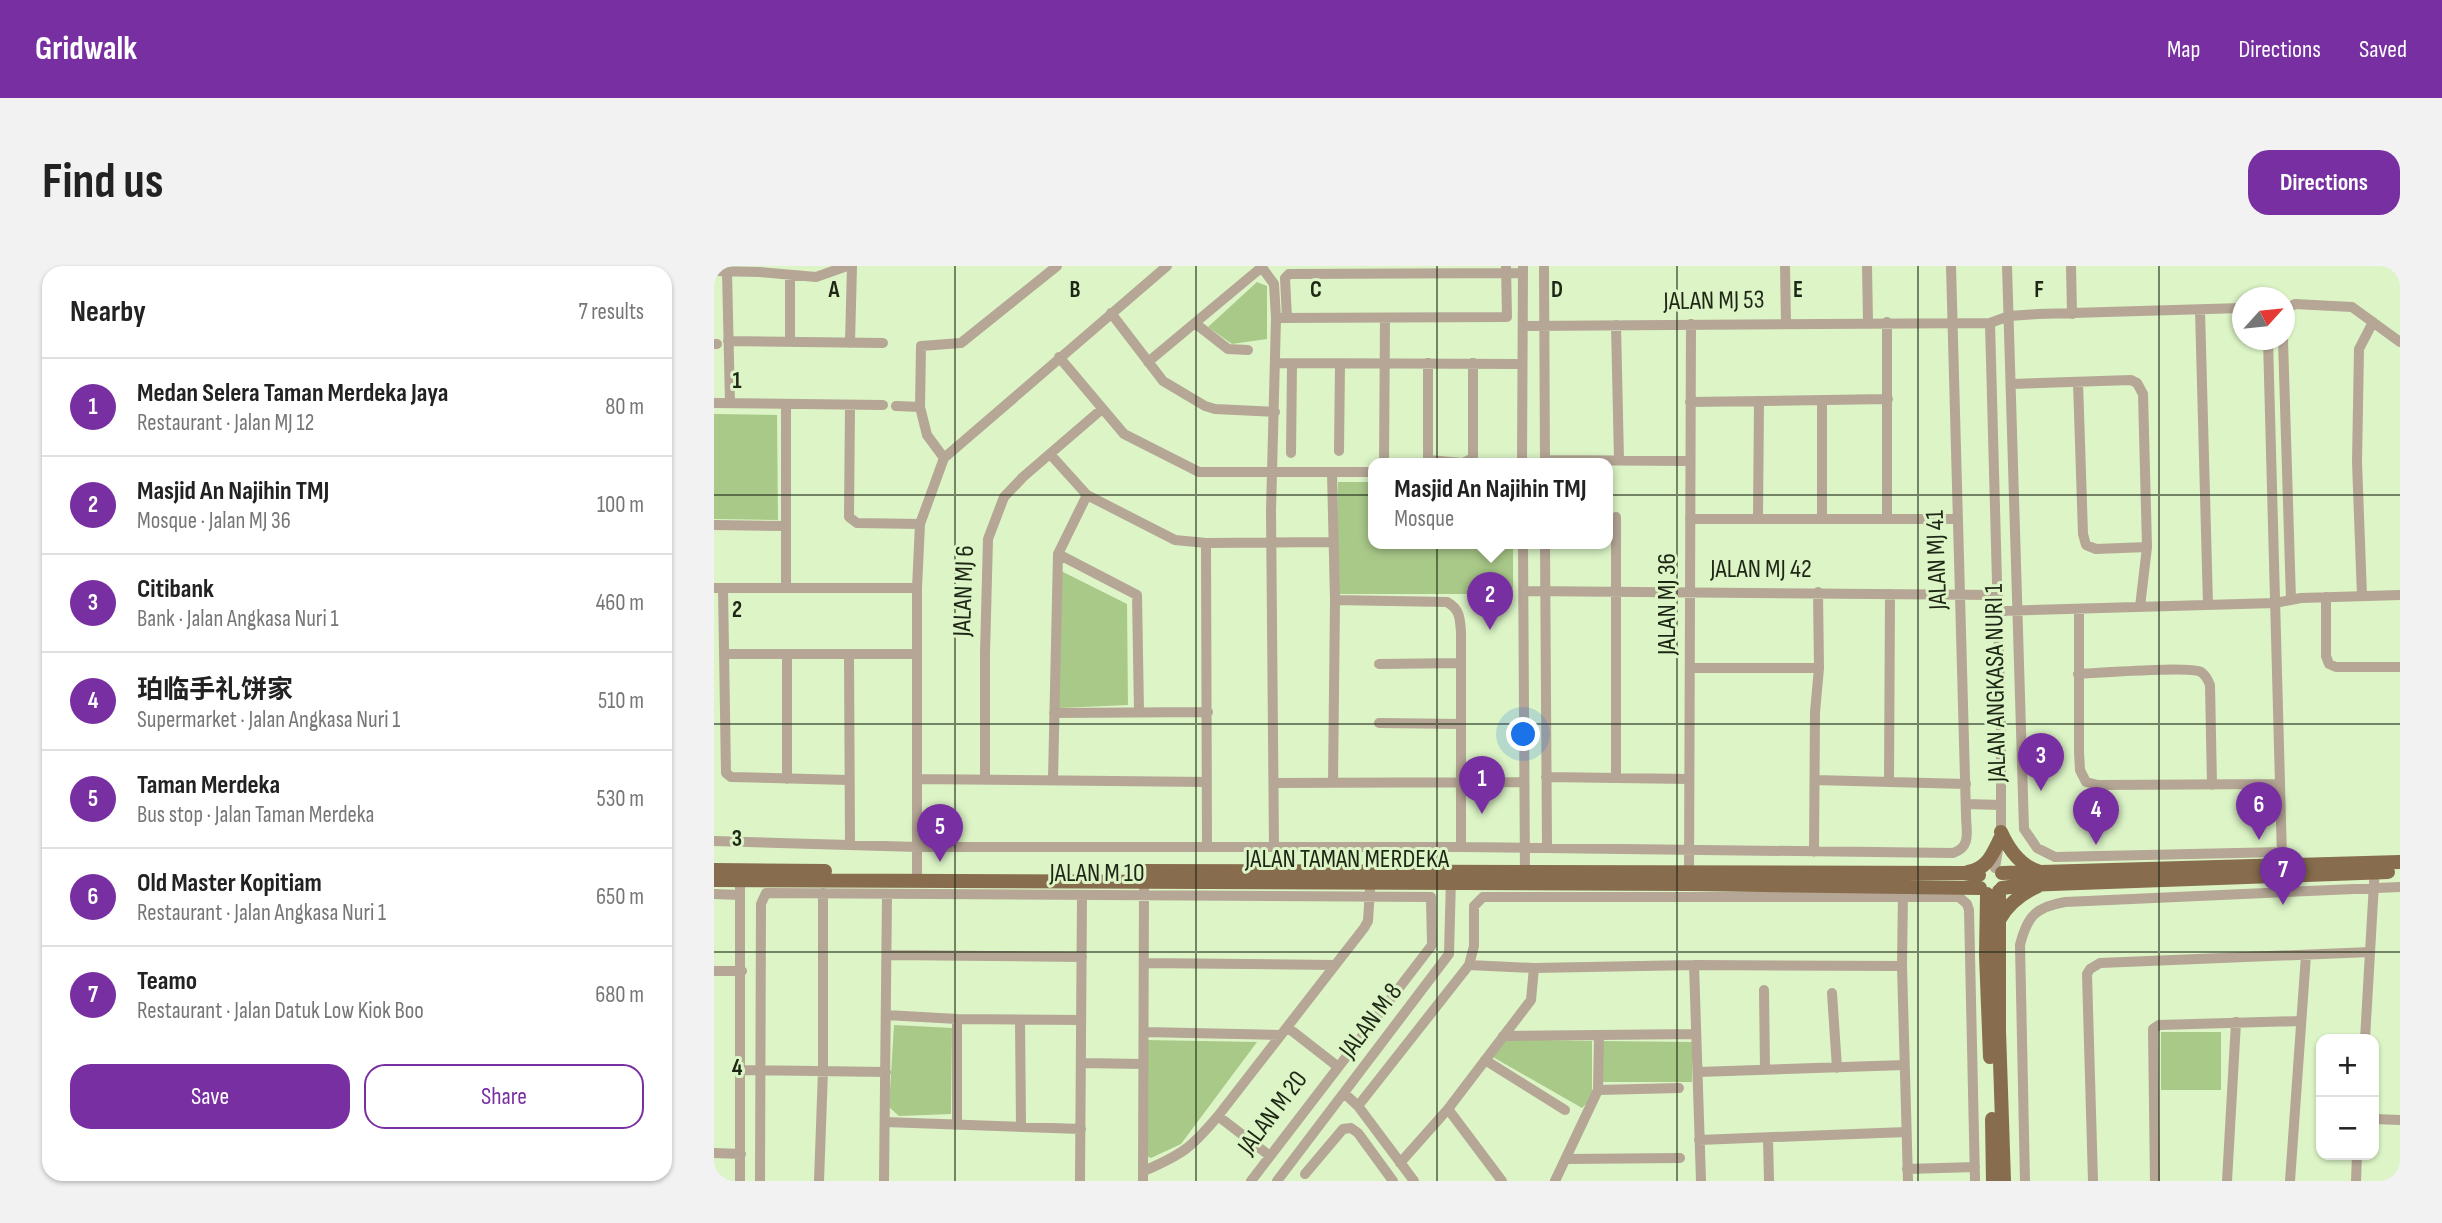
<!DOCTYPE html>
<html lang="en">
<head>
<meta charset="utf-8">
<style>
	:root { --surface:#fff; --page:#f2f2f2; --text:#222; --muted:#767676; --line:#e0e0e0; --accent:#782fa2 }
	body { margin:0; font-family:"Sofia Sans Condensed","Noto Sans SC",sans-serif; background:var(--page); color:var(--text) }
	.controls { position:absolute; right:21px; bottom:21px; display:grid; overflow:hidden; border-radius:14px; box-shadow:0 2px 5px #0004 }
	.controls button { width:63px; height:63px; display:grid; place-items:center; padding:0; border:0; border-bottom:2px solid var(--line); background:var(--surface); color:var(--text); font:35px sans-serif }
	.compass { position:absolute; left:1518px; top:21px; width:63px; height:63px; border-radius:50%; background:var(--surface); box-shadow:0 2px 5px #0004; rotate:63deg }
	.you { position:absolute; left:810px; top:469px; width:24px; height:24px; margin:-18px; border:5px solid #fff; border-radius:50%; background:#1a73e8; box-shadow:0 0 0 10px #1a73e833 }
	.badge { display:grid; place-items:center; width:46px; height:46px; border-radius:50%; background:var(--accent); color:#fff; font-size:23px; font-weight:700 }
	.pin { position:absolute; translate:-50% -58px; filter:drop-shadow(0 2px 4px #0008) }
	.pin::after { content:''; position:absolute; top:37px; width:24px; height:21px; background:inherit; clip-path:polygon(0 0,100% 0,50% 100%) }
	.popup { position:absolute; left:654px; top:192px; width:245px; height:91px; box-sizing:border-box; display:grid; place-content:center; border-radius:14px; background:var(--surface); filter:drop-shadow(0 2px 5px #0005); font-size:23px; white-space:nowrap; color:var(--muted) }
	.popup b { font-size:26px; color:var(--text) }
	.popup::after { content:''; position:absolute; left:50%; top:100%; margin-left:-14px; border:14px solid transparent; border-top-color:var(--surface) }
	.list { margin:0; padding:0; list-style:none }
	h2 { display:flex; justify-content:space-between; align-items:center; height:91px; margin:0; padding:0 28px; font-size:30px }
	h2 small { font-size:23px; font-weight:400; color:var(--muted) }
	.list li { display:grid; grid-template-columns:46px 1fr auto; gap:21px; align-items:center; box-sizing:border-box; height:98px; padding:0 28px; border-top:2px solid var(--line) }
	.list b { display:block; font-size:26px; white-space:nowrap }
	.list p { margin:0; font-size:23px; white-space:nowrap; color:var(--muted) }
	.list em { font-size:23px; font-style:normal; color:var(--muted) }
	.actions { display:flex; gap:14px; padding:21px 28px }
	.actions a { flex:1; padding:16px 0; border:2px solid var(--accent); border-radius:21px; text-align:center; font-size:24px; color:var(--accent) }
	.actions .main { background:var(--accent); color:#fff }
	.map { position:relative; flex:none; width:1686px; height:915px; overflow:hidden; border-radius:21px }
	header { display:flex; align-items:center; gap:42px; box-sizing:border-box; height:98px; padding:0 35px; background:var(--accent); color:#fff }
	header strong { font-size:33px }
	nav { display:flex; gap:38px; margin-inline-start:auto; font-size:24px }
	.intro { display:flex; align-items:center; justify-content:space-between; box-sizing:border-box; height:168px; padding:0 42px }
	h1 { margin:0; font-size:49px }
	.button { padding:18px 32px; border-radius:21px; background:var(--accent); color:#fff; font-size:24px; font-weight:700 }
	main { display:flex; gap:42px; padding:0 42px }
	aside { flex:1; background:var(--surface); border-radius:21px; box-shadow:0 2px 5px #0004 }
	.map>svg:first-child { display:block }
	.green { fill:#a9c989 }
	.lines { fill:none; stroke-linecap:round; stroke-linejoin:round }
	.minor { stroke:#b5a695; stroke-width:10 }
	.major { stroke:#876c4d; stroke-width:14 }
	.grid { fill:none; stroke:#1e2715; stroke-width:2; stroke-opacity:0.55 }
	.labels { text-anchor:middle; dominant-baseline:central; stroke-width:6; stroke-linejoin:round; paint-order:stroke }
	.street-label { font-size:26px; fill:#1e2715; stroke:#dcf4c6 }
	.grid-label { font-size:23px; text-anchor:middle; font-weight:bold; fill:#1e2715; stroke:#dcf4c6; stroke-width:6; stroke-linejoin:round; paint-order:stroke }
</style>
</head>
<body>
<header>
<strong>Gridwalk</strong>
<nav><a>Map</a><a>Directions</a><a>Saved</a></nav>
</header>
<div class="intro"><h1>Find us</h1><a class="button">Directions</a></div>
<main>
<aside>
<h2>Nearby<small>7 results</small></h2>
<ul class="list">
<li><span class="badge">1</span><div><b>Medan Selera Taman Merdeka Jaya</b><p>Restaurant · Jalan MJ 12</p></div><em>80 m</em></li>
<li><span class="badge">2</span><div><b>Masjid An Najihin TMJ</b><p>Mosque · Jalan MJ 36</p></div><em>100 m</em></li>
<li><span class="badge">3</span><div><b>Citibank</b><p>Bank · Jalan Angkasa Nuri 1</p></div><em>460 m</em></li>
<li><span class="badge">4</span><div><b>珀临手礼饼家</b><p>Supermarket · Jalan Angkasa Nuri 1</p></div><em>510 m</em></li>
<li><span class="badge">5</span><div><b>Taman Merdeka</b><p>Bus stop · Jalan Taman Merdeka</p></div><em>530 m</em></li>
<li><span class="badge">6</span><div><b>Old Master Kopitiam</b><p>Restaurant · Jalan Angkasa Nuri 1</p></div><em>650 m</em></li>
<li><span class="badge">7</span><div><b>Teamo</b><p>Restaurant · Jalan Datuk Low Kiok Boo</p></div><em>680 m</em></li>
</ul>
<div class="actions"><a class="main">Save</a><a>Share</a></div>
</aside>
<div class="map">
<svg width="1686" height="915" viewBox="0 0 1686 915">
	<rect width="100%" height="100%" fill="#dcf4c6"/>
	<!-- green -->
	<path class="green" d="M543,16L553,20V73L518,78L494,61Z
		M0,148L63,149L64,254L0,253Z
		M624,216H659V278H799V328H622Z
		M347,305L413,338L414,439L345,442Z
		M180,759L238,762L237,848L185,850L175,841Z
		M1447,766H1507V824H1447Z
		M790,773L878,775V832L868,842L777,790Z
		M432,774L543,776L467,878L437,892L431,889Z
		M886,775L978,776V816H886Z"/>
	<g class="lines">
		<!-- minor -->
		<path class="minor" d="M547,0L560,18L562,52L557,245L560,581
			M830,0L831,198
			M1071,0L1072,57
			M1153,0L1154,56
			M1293,0L1310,563L1323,582L1341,591L1568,586
			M1357,0L1358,48
			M0,5L46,6L102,11L133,0
			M13,5L16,137
			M76,9V76
			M1486,44L1494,339
			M1570,44L1581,38L1638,41L1686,76
			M397,47L449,115L491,140L501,143L561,146
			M562,52L793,51L792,0
			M573,52L571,12L575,8L809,7
			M1276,57L1287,464V566L1281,602
			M482,58L514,83L534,84
			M902,59L905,194
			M809,60L1276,57L1295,50L1324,48L1528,42
			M1554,74L1568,592
			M1569,74L1577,334
			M14,75L169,77
			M136,77L138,0
			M0,78H3
			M345,91L410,168L485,206H659
			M434,96L548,1
			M561,97L808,98
			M1364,116L1369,268L1372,279L1382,283L1433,281
			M1297,118L1417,114L1423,117L1429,128L1433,281L1426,341
			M1108,134V252
			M976,136L1174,133
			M0,137L169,139
			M136,139L135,251L143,257L206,258
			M182,140L206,141
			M625,185L626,98
			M577,187L578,98
			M336,188L373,229L461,274L492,277L619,276
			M230,192L213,169L206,141L207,80L247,77L343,0
			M714,194L749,197L759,192V97
			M831,194L976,195
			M670,198L671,52
			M714,198V97
			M808,198L809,0
			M618,206L621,334L619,517
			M902,251V512
			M1044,252L1045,135
			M1173,252V56
			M976,253H1244
			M0,259L72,260
			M492,277L493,581
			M809,278L811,611
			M831,278L833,582
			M344,288L423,329L425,446
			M0,322H203
			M9,322L12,507L17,511L134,514
			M72,322V138
			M810,325L1284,329
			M1648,330L1643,196L1645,83L1659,56
			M1612,331V390L1615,398L1622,401H1686
			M621,334L733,336C746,343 746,353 747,366V581
			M1365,343V486L1366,504L1372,516L1384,519L1566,518
			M1284,345L1561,337L1587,332L1686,329
			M10,388H203
			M135,388L136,578
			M665,398L747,397
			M976,402H1105
			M1364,408C1384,407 1475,400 1487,406C1492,409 1494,414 1496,419L1498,519
			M340,447L494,446
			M665,457L747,458
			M832,511L975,513
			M73,513V388
			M204,513L493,516
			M339,513L344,288L373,229
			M271,514V387L274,273L290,231L309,211L388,143
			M1101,514L1252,518
			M1175,516L1176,328
			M560,517L810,516
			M1252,538L1287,539
			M0,575L204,581H747L1239,587C1258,581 1252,565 1252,549L1237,0
			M1100,586L1101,446L1105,402L1104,326
			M975,612L977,58
			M26,615V915
			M203,615V322L206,258L230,192L453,0
			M1189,626L1188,700L1194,915
			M0,628L26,629
			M173,689L368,691
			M430,697L621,699
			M755,699L820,702L980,699L1188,700
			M980,699L987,915
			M0,705H28
			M1050,724L1051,804
			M1118,727L1123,802
			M172,749L243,753L367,754
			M243,753V859
			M306,754L307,860
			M573,761L623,800
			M430,766L567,769
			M789,770L982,768
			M1651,773L1661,600
			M771,794L851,844
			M368,797L429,798
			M27,804L172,806
			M984,806L1190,799
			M884,824L965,822
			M631,828L644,840L700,915
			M644,840L755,699L760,680V640L769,631H1245L1253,638L1255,644L1261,915
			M734,843L788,915
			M504,850L556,890
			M1660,853L1686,854
			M171,856L367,863
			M1054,872L1055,915
			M985,874L1192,866
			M0,887L27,888
			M852,893L966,892
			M686,897L734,843L817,734L820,702
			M1193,903L1261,901
			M430,905C469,888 477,882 504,850L650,662L654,655L656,623
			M591,908L629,863L637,862L644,867L679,915
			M46,915L47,638L52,627L717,631L718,679L537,915
			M105,915L109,805V627
			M170,915L173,629
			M366,915L368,629
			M429,915L430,622
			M563,915L735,688L737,612
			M841,915L884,824L885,769
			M1311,915L1306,679C1313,650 1322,641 1351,636L1686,621
			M1379,915L1373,708L1376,703L1386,697L1656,686
			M1441,915L1439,763L1445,759L1586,755
			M1513,915L1522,756
			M1576,915L1592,689
			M1642,915L1643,889"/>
		<!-- major -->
		<path class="major" d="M1287,566C1295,584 1306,600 1326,606
			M0,604L111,605
			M418,605L1250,607L1265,609
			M1254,606C1273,603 1278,589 1286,573
			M1288,607L1686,596
			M0,614L975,618L1266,622
			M1288,622L1311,619L1674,606
			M1285,625V765L1290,915
			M1273,628L1272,689L1276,791
			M1285,654C1294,638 1306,628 1324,620
			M1278,853L1279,915"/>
	</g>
	<!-- grid -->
	<path class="grid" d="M241,0V915M482,0V915M723,0V915M963,0V915M1204,0V915M1445,0V915M0,229H1686M0,458H1686M0,686H1686"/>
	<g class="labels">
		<!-- street labels -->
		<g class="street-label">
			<text transform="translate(1000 35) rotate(-1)">JALAN MJ 53</text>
			<text transform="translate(1223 294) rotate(-92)">JALAN MJ 41</text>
			<text x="1047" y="303">JALAN MJ 42</text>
			<text transform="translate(250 325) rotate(-88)">JALAN MJ 6</text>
			<text transform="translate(953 338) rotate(-90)">JALAN MJ 36</text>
			<text transform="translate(1282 417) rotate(-91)">JALAN ANGKASA NURI 1</text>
			<text x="633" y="593">JALAN TAMAN MERDEKA</text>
			<text x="383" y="607">JALAN M 10</text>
			<text transform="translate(657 755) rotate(-53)">JALAN M 8</text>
			<text transform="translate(559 847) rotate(-53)">JALAN M 20</text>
		</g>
	</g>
	<g class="grid-label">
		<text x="120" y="31">A</text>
		<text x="361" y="31">B</text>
		<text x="602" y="31">C</text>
		<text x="843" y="31">D</text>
		<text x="1084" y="31">E</text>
		<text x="1325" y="31">F</text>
		<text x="23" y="122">1</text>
		<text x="23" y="351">2</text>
		<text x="23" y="580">3</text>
		<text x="23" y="809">4</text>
	</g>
</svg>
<div class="controls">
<button>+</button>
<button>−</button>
</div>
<svg class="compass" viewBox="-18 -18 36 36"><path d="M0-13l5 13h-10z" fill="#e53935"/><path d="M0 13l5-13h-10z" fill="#767676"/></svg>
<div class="you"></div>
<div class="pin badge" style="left:768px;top:548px">1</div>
<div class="pin badge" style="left:776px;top:364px">2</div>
<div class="popup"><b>Masjid An Najihin TMJ</b>Mosque</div>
<div class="pin badge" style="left:1327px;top:525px">3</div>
<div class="pin badge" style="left:1382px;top:579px">4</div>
<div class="pin badge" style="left:226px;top:596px">5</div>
<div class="pin badge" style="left:1545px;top:574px">6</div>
<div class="pin badge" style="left:1569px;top:639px">7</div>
</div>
</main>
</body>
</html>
